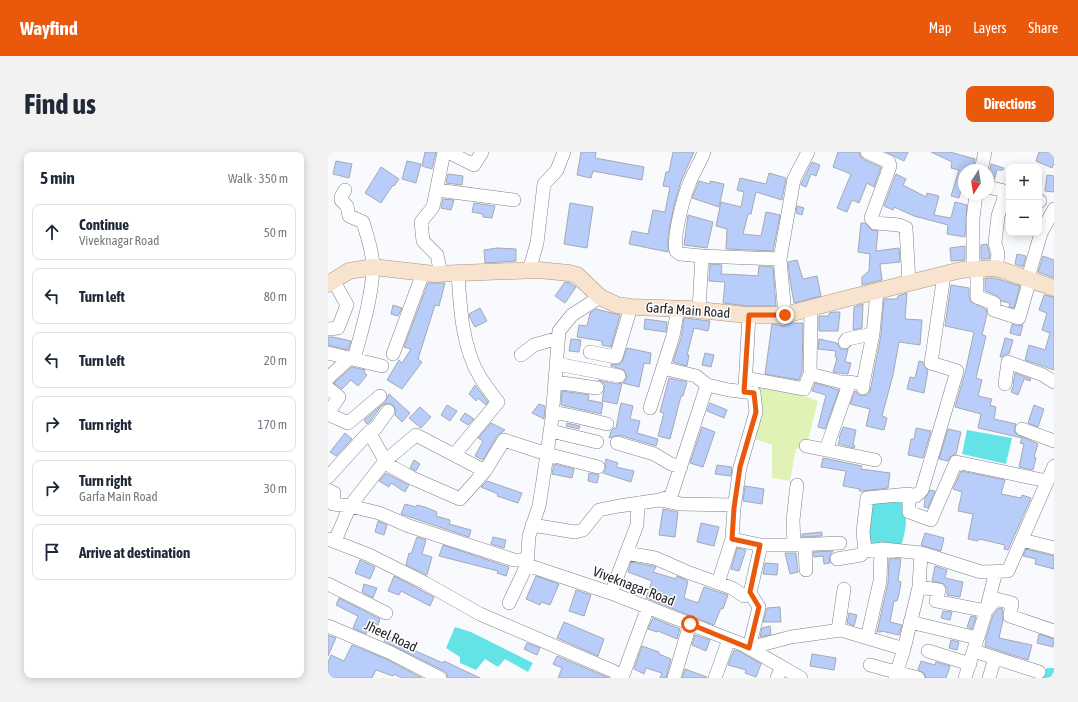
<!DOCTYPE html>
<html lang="en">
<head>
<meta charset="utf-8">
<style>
	:root { --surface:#fff; --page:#f2f2f3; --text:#1f2937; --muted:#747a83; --line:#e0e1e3; --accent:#ea580c }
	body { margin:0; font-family:"Asap Condensed",sans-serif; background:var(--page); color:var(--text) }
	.controls { position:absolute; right:12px; top:12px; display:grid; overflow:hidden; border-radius:8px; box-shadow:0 2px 10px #0003 }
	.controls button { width:36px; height:36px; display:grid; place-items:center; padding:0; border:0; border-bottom:1px solid var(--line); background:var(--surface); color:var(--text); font:20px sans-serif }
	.compass { position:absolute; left:630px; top:12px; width:36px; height:36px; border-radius:50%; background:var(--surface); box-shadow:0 2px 10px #0003; rotate:192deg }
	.stop { position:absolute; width:12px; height:12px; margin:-9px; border:3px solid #ea580c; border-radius:50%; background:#fff }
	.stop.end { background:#ea580c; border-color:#fff; box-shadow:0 1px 4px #0008 }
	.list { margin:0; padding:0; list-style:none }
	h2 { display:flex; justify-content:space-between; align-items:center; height:52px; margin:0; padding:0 16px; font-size:17px }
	h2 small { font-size:13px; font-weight:400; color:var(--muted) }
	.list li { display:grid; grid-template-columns:26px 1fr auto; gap:12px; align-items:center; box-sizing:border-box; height:56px; margin:0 8px 8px; padding:0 8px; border:1px solid var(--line); border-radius:8px }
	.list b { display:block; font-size:15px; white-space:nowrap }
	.list p { margin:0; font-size:13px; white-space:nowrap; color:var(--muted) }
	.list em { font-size:13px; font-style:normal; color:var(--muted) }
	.icon { flex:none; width:22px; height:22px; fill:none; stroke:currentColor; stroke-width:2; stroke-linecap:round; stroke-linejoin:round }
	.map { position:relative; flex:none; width:726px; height:526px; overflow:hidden; border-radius:8px }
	header { display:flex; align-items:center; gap:24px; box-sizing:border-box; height:56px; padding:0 20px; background:var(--accent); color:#fff }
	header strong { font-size:19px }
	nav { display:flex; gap:22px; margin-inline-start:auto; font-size:14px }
	.intro { display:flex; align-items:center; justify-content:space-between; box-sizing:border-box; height:96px; padding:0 24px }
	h1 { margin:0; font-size:28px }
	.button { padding:10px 18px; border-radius:8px; background:var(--accent); color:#fff; font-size:14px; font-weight:700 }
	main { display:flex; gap:24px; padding:0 24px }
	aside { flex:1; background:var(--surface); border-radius:8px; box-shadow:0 2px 10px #0003 }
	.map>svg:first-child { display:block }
	.green { fill:#e1f2b6 }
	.water { fill:#64e3e7 }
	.building { fill:#b8cdfa; stroke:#a5a9b1 }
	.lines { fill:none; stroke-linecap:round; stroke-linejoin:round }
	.minor-casing { stroke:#7e8189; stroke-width:14 }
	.major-casing { stroke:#ab947f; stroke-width:17 }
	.minor { stroke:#fff; stroke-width:13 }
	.major { stroke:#f8e3cf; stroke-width:16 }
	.route { stroke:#ea580c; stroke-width:5 }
	.labels { text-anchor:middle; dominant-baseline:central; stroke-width:3; stroke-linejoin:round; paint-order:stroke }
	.street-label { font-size:14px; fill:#232427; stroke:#fff }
</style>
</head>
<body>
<header>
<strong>Wayfind</strong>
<nav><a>Map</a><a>Layers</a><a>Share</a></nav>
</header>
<div class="intro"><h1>Find us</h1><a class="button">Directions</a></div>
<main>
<aside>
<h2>5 min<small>Walk · 350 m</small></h2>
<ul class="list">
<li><svg class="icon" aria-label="ahead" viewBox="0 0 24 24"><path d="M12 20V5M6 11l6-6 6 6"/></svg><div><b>Continue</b><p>Viveknagar Road</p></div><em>50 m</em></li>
<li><svg class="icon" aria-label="left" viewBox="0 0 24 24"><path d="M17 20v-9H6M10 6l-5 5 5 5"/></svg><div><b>Turn left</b></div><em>80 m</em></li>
<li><svg class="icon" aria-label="left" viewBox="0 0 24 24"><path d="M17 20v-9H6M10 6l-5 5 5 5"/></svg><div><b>Turn left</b></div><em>20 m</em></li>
<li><svg class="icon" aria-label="right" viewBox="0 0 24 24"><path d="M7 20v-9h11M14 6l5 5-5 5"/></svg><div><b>Turn right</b></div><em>170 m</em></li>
<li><svg class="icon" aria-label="right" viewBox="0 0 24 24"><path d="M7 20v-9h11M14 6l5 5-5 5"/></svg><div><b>Turn right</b><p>Garfa Main Road</p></div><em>30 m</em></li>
<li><svg class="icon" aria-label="arrive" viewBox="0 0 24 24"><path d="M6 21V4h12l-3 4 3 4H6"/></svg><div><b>Arrive at destination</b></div></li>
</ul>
</aside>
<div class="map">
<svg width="726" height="526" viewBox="0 0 726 526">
	<rect width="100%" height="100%" fill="#f9fafd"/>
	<!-- green -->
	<path class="green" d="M420,230L473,239L476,244L490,249L479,292L468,297L462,329L444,326V293L424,286Z"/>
	<!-- water -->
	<path class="water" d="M639,278L684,286L678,312L634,302Z
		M572,346C580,366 579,371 574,392L544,394L539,391L540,351Z
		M127,475L143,480L205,511L200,520L177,507L170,515L157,507L148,518L132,511V505L118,496Z
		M719,516H726V526H712Z"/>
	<!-- building -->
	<path class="building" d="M97,0H108L104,17L94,14Z
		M253,0H268L267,6L316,15L314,28L265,19L263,26L249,23Z
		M345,0H366L353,29L346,54L340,83V100L301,92L304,79L320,82L325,58L337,60L342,35L335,34L338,20H341Z
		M510,0H531L532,4L535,7L553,15L546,35L539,31L531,51L524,48L519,60L509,56L523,22L505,15Z
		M558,0H580L576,9Z
		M603,0H622L647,7L645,18H636V28L631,46L623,44L631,18L623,16L624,10Z
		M711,0H726V11L724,16L708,9Z
		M8,9L24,12L21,26L5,22Z
		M79,9L93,12L88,31L74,27Z
		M484,10L492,13L488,24L483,22L478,35L473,33L474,30Z
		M663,12L676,16L675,18H669L666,28L660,27Z
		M53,15L71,27L66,34L65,33L53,51L37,41Z
		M441,21L458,26L454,48L428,40L423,62H420L415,82L433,84L438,60L452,63L445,99L398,97L399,77L388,74L393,50L413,55L416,40L409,38L412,26L438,32Z
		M120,22L135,24L134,33L118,31Z
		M568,22L578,27L575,33L598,45L599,41L611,44L606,63L623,66L627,50L639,53L637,85L619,82L620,73L586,64L566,55L565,58L556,54Z
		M719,23L726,24V40L717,39Z
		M371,29L382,32V29L396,32L391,55L364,46Z
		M115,47L126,48L123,58L113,56Z
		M146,51L167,54L164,66L155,65V62L144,60Z
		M242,51L265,55L259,96L236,92Z
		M469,54L476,56L474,63L468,61Z
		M360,63L385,70L379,96L356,93Z
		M533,71H537L544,78L550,79L548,99L571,96L572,110L552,112L554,128L534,133V125L541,119L542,102L530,100Z
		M659,92L662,103L661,107H653V93Z
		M637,94V108L623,109L622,96Z
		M169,96L188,97V109L157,111L156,98Z
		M689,102L698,104L695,115L687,112Z
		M715,104L726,108V126L710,120Z
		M469,108L475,127L489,124L493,144L466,151L462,128L460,110Z
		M382,112L394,113L393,122L416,123L430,124L431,114L445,115L448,154H419L395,151L397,130L381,129Z
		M657,126H667L692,134L686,156L681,155L682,151L673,149L669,144L657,139Z
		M237,130L242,131L248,135L237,151L227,144Z
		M100,131H117L111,154L107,153L90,207L94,210L74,237L59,228L71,208L74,211L83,197L76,195Z
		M623,133L641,136V145L643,150L658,157L659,162L654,183L658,184L648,226L654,228L650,244L664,247L662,253L668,255L666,267L688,272L686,278L688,282L710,292L706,305L708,306L705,318L691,315L696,292L692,291L694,286L650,276L653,262L627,255L637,221L646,180L617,174Z
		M579,141L577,167L594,168L592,193L571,190L565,223L554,264L559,266L556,278L538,274L542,257L522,252L527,239L531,243L535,244L539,243L542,240L553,183L556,147H569L570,144Z
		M716,143L726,145V218L697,208L701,193L717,198L722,181L714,178L719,161L711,158Z
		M535,152L534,176L525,178L526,155Z
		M65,153L74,156L70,164L63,162Z
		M152,156L159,169L147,175L142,166L141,162Z
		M268,157L292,163L283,195L274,193V189L249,185L251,173L259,174L262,161Z
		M506,160H512L510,179H491V164H501V161Z
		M356,166L382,169L380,179L366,176L359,203H361L359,214L345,210L353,186Z
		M317,167L339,170L338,180L316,177Z
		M464,171H475L474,220L471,228L437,222L444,172L457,174V172Z
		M684,172L689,174L695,173L692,184L682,181Z
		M0,185H5L23,189L20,198L0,193Z
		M677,186L685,188L681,202H678L674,205H672Z
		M243,187L253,188L251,200L241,199Z
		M491,187L509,191L513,197H520L517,210L523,211L520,222L505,220L509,206L507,205L508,199L490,197Z
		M299,196L323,201L322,212L316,211L311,235L295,231L299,225L296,218L283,214V212L290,213L294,210Z
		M377,201L386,203L383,215L374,213Z
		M591,209L595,210L596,214L600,218L596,241L579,237L582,225L587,226Z
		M24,215L37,218L36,220L39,223L30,234L23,228L14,237L6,231Z
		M687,221L703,227L702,229L696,227L690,243L683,240L686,232H685Z
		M341,226L359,230L355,244H353L342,287L330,284L336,261L332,260Z
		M270,228L289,232L294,231L289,252L274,249L277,233L274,230Z
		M487,231L511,238L497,277L490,275L498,243L484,239Z
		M147,233L160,250L158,253L150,246L148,249L141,242Z
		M234,239L261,243L260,248L275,251L273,262L233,253Z
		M61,242L82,261L74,270L67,263L68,259L65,253L61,251L57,252L53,254L42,270L39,272L36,268L57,250Z
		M293,251L305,254L302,267L312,269L309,281L330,287L328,294L291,283L281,286L283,279L286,276H288Z
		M382,251L399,258L396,266L379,259Z
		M211,252L217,254L216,267L204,261Z
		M119,253L129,259L122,269L113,263Z
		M706,253L716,257L710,275L700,271Z
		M92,255L103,265L93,276L81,266Z
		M137,261L146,267L140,273L132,268Z
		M163,271L177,278L169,284L155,308L147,304L155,289L150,286Z
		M239,271L252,274L251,277L238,274Z
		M374,275L387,280L375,315L362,311Z
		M515,275L528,278L525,293L527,294L526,296L510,292L512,287L511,286Z
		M588,276L603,279L595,306L580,303L583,287H586Z
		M620,277L633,280L628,302L623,304L620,309L611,307Z
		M17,281L24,287L8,304L2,300Z
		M495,306L534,314L533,317L562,321L560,336L535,339H531L532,337L515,334L518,319L493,315Z
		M278,307L290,311L288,315L306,319L303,330L275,321L278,317L277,311Z
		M86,308L92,312L88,319L82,316Z
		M226,312L246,317L244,326L224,322Z
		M389,313L404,315L403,324L387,322Z
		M633,319L677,328L673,342L693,346L694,343L703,346L680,398L676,397L677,393L651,387L650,389L640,387L645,362L630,359L634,340L625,337Z
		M58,321L81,333L77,340L63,331L61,335L51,329Z
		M261,321L271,323L269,331L260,329Z
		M159,329L194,341L190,351L169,344L170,342L153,335Z
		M417,334L436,337L434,352L415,349Z
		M602,338L607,339L600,356L596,355L597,346Z
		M77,352L88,355L89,353L97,355L109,360L108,364L122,368L121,372L143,378L141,385L73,362Z
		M335,357L350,360L347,385L331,383Z
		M50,369L59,373L56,383L47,380Z
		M373,371L391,375L386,394L369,390Z
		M494,380V384L474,385V382Z
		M597,381L616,386L613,399L593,393Z
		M89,385L98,388L94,402L104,405L99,423L78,413L81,401L83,402Z
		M165,385L178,388L176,396L163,392Z
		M115,393L181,415L178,424L169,421L170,419L111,404Z
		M409,396L418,398L411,419L403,417Z
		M698,397L726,404V417L707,412L708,407L695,404Z
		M505,399L501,405L502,411L496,412L495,404L486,405L485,400Z
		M457,401H468L470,420L462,422Z
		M561,406L573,407L570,429L573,430L571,442L569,449H566L562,470L574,473L571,483L553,479V480H549L560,431Z
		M32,408L47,415L42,427L27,421Z
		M303,410L325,414L328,415L325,420L348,427L349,424L360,429L356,446L370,451L376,435L400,443L395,457L393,456L386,473L318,446L324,429L300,420Z
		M437,411L450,412L449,423L435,422Z
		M607,414L619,418L617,426L635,430L632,445L619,443V436L616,432L604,429Z
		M66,424L106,445L102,454L73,439L71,443L60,439Z
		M208,424L231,432L222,453L213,450L212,453L198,447Z
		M36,432L49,436L45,446L34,440Z
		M248,438L263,443L256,464L241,459Z
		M11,446L52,467L50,473L43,470L38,482L25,476L30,464L8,453Z
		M452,455L453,470H435L439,456Z
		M671,456L675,457L674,463L675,468L671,486L704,493L700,508L657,494L658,486L665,463Z
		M615,459L624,460L622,468L613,466Z
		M521,461L529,463L526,474L519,471Z
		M643,464L648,465L644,477L639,475Z
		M325,466L352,477L349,487L330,479L329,480L320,477Z
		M236,470L276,487L270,504L229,486Z
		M442,474L443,482L432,485L434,476Z
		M711,482L726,487L725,495L709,491Z
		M0,483L8,486L0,504Z
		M58,483L84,495L83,497L115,511L116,509L152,526H120L119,522L116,519L56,489Z
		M367,483L382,488L378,499L364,493Z
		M623,488L631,490L629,498L621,496Z
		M199,491L212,496L209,503L196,497Z
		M24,493L58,507L94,526H74L66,522L65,524L48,518L44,526H6L0,523V510L3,503L16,509Z
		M314,494L331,500V502L343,507L338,526H332L334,521L318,516L316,522L306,517Z
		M406,498L413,500L433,512L428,525L417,521L418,518L400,513Z
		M484,502L508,506L506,518L482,514Z
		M229,504L281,526H230L234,516L225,512Z
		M593,509L607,513L608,510L622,514L618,526H598L596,521L590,518Z
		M357,517L379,525L378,526H354Z"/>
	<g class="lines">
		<!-- minor casing -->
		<g class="minor-casing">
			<path id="minor" d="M120,0L146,13L154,0
				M539,0L561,10L562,14L543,66L547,71L571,73L578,76L581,131
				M653,18L657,0
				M660,35L681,40
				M17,38L13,45V48L19,54L21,64L35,70C39,84 45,100 45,115C44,146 34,177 26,207
				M109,38L186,48
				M711,49H712
				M374,104L452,107
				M668,116L670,102L667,91L670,64L678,40
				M645,117V66L648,42
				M649,117V145L666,151V158L691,166L702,127
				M201,119L209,91L216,32L229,18L236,0
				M113,122L109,103L95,89L93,70L105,55L116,0
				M700,126L713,81L726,57
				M272,145L244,163L231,179L224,266L217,316L211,354L201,384L199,413L283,441L416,493L473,526
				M371,158L374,104L352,102L348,99C345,84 355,47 361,32C365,21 372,11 376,0
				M457,163L452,107L466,27L480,0
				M0,177L10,176L19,153L5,128
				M517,190L519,187L545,182
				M262,200L288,205L303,155
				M0,201L54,214
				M65,202L95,121
				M193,203L206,193L231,186
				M229,212L291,224
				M335,216L368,224L379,233L401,238L426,241L428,260L412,315L406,356L404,387L390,431
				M482,222L521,232L520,230L527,231
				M0,226L22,206
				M417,226L476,237L482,222L483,157
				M227,230L269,236
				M677,232L680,210L715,223L726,230
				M417,235L421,163
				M0,236L11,245L0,261
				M535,236V232L545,182L549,140
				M322,256L345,184L350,156
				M225,260L250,265L279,272
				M0,262L20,271L52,244
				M694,277L726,289
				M223,279L269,290
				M41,280L48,276L60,259
				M289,291L326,302L343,312L353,315
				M478,294L547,308
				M498,298L521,232
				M127,302L170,250C164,242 157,233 152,225C134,195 132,155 130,121
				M0,325L41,280L59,312L84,326L132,347L157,319L176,288L219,302L270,315
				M719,329L628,310L603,368L581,360V342L539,346L535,380L537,399L555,397L593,401L653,420L680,419L726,314
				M0,338L6,341L5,352L22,354L51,361L81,374L186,408H199
				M581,342L588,344L594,338L629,219L603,211L616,123
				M332,348L353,352L406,353
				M204,373L247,380L255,378L271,358L291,354L332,348L343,344L379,233
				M0,387L41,403L97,431L152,462L285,519L291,524L292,526
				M404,387L433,393H466L512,391
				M694,388L726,396
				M7,389L22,354L57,309L88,283L157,319
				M433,393L422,441L431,455L421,496L463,485L513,478L576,497
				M466,393L465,368L469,333
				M477,393L478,418
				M298,401L327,406L359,420L404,436L416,444L422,441
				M509,407L533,403L537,399
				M0,432L58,461
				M591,435L611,438L608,449L658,459L668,447L684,451L682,464L726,479
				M283,441L309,373L310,351
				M181,451L199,413
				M582,470L649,486
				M0,474L61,500L112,526
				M510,478L516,437
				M539,486L552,429L553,397
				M600,499L642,512
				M646,499L711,520
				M542,513L590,526
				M294,526L320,455
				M346,526L362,472
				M387,526L401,487
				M449,526L454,515
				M567,526L576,497L591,435L593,401
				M637,526L658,459L668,419
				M661,526L667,506"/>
		</g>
		<!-- major casing -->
		<g class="major-casing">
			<path id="major" d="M0,132L21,119L45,115L106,122L211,118L241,121L249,123L272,145L289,153L303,155L361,157L419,163H457L509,149L633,118L668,116L726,136"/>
		</g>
		<!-- minor -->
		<use href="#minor" class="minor"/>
		<!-- major -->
		<use href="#major" class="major"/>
	</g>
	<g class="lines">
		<!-- route -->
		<path class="route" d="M362,472L421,496L431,455L422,440L432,393L404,387L406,356L412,315L428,260L426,241L416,240L421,163H457"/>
	</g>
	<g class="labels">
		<!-- street labels -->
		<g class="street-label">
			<text transform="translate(360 158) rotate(4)">Garfa Main Road</text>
			<text transform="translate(306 434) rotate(21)">Viveknagar Road</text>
			<text transform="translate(63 484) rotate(25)">Jheel Road</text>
		</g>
	</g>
</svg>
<div class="controls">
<button>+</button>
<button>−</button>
</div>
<svg class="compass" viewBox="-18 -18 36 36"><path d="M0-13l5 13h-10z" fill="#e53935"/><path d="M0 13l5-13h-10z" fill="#747a83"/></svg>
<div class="stop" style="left:362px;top:472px"></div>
<div class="stop end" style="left:457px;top:163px"></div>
</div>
</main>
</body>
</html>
